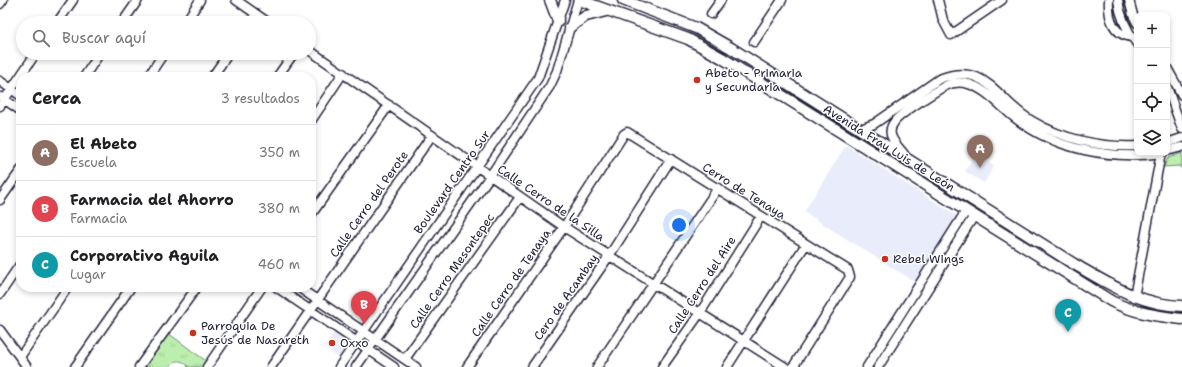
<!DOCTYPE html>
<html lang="es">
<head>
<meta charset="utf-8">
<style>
	:root { --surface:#fff; --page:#f2f2f2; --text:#202124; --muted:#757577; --line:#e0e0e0; --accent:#0f766e }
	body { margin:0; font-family:"Shantell Sans",sans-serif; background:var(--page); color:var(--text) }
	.controls { position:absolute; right:12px; top:12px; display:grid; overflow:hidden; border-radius:8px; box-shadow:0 2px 6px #0003 }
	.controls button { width:36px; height:36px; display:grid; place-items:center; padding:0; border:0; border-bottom:1px solid var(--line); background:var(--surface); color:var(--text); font:20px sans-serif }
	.you { position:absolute; left:679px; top:225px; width:14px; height:14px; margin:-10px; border:3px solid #fff; border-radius:50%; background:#1a73e8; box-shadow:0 0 0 6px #1a73e833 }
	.badge { display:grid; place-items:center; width:26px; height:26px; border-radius:50%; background:var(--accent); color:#fff; font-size:13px; font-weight:700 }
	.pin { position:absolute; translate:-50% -33px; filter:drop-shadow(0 1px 2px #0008) }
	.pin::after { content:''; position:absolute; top:21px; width:14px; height:12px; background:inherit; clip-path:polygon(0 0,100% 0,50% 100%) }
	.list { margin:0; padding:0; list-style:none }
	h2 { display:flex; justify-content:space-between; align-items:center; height:52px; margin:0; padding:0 16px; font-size:17px }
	h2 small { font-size:13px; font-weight:400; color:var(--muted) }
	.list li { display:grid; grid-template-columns:26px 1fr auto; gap:12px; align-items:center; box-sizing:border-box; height:56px; padding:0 16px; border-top:1px solid var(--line) }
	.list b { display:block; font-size:15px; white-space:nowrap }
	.list p { margin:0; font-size:13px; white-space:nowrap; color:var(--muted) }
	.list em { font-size:13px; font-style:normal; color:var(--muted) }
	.icon { flex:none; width:22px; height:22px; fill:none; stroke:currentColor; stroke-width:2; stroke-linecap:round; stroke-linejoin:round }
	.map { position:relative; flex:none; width:1182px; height:367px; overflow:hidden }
	.search { position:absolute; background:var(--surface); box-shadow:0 2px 6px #0003; left:16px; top:16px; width:300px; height:44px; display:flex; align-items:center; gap:10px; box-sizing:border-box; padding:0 14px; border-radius:22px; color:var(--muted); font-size:15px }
	.panel { position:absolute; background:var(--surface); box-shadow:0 2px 6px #0003; left:16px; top:72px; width:300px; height:220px; border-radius:16px }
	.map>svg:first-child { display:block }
	.built { fill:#e9ecfa }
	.park { fill:url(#park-tufts); stroke:#6f8875 }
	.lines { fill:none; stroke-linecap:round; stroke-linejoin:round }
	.minor-casing { stroke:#22223b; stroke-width:11 }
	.major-casing { stroke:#22223b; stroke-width:13 }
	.minor { stroke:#fff; stroke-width:8 }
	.major { stroke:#fff; stroke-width:10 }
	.poi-dot { fill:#c8321e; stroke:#fff; stroke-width:1.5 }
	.labels { text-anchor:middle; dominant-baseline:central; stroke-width:3; stroke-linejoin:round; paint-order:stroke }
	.poi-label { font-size:12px; fill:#22223b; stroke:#fff; text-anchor:start }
	.street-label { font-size:12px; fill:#22223b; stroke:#fff }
</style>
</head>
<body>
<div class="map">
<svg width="1182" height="367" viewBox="0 0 1182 367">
	<defs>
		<pattern id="park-tufts" width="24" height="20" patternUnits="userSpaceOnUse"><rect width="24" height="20" fill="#bceeaf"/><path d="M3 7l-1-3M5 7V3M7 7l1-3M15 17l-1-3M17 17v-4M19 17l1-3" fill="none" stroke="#a1cc97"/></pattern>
	</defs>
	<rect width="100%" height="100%" fill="#fff"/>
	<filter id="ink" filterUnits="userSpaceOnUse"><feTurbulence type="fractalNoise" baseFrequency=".025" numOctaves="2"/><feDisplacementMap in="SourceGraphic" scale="8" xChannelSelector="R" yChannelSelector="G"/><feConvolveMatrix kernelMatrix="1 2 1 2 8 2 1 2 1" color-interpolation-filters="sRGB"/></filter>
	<g filter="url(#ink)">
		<!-- built -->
		<path class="built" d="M846,145L957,216L915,282L804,212Z
			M975,154L994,166L984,183L965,171Z
			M335,332L350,343L339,358L324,347Z"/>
		<!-- park -->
		<path class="park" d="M1182,153V169L1179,166L1164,167L1168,158Z
			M168,333L210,364L207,367H187L188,366C182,360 175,358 170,367H139Z"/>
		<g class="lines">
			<!-- minor casing -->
			<g class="minor-casing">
				<path id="minor" d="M236,0L269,23
					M938,0L943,20L951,35L1002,0
					M1109,0C1108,16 1112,34 1131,37
					M1118,0C1120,17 1127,31 1137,44
					M1129,0L1133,15L1137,23
					M0,4L3,0
					M711,14L721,0
					M57,23L73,0
					M122,23L138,0
					M185,23L200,0
					M250,23L256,14
					M754,42L782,0
					M309,50L564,227L785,367
					M1167,68L1182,95
					M84,77L100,53
					M148,77L164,53
					M212,77L229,53
					M277,77L294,53
					M0,81L21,96
					M1167,87L1182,129
					M1,97L21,111
					M0,106L36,53
					M311,121L343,73
					M861,129L874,124L939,79C986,60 997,101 1032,121C1062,139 1102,148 1137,146
					M1167,143L1182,138
					M1167,151L1182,147
					M904,154C896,144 884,134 895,121C900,114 936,91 945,86C951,83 959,82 965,83C985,87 1000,106 1015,118C1055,150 1112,160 1162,153
					M0,200L21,170
					M311,215L389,105
					M276,287L394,367
					M298,287L416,367
					M0,294L21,263
					M1134,297L1161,153
					M0,330L27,367
					M20,357L68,287
					M405,359L520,197
					M75,367L131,287
					M139,367L197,287
					M207,367L262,287
					M271,367L432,135
					M339,367L538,78L565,0
					M356,367L490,176L550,86L557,71L578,0
					M467,367L564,227L624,134L627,132L848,270L850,277L793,367
					M532,367L609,256L671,159
					M597,367L718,188
					M662,367L700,313L761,216
					M727,367L806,244
					M867,367L966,211
					M878,367L974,216"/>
			</g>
			<!-- major casing -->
			<g class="major-casing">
				<path id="major" d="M550,0L558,21
					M579,0L688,39L722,58L1111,301C1134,313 1157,316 1182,319
					M623,0L696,28L731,48L1074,264C1109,284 1140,305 1182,306
					M570,27L586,16L606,11"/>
			</g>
			<!-- minor -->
			<use href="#minor" class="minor"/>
			<!-- major -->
			<use href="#major" class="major"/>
		</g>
	</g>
	<!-- markers -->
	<g class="poi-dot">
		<circle cx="697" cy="80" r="4"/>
		<circle cx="885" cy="259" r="4"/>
		<circle cx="193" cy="333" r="4"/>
		<circle cx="332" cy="343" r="4"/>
	</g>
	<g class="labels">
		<!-- poi labels -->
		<g class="poi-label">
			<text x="705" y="73">Abeto - Primaria<tspan x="705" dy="14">y Secundaria</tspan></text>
			<text x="893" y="259">Rebel Wings</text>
			<text x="201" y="326">Parroquia De<tspan x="201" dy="14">Jesús de Nasareth</tspan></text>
			<text x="340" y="343">Oxxo</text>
		</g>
		<!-- street labels -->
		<g class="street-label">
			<text transform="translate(889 148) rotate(32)">Avenida Fray Luis de León</text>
			<text transform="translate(452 182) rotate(-55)">Boulevard Centro Sur</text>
			<text transform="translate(744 191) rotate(32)">Cerro de Tenaya</text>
			<text transform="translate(551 203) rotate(34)">Calle Cerro de la Silla</text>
			<text transform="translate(369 204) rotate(-55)">Calle Cerro del Perote</text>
			<text transform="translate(452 271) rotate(-55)">Calle Cerro Mesontepec</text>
			<text transform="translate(511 283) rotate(-55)">Calle Cerro de Tenaya</text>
			<text transform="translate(702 285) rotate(-57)">Calle Cerro del Aire</text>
			<text transform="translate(566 297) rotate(-55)">Cero de Acambay</text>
		</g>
	</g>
</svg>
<div class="controls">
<button>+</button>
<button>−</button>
<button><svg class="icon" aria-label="locate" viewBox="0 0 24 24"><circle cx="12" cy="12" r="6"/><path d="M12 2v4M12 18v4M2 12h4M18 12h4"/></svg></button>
<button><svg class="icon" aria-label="layers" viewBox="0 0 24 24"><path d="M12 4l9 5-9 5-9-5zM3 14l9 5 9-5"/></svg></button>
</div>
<div class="you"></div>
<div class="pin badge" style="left:980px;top:168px;background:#8d6e63">A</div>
<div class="pin badge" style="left:364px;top:324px;background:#e0444e">B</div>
<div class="pin badge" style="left:1068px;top:332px;background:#0f9aa8">C</div>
<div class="search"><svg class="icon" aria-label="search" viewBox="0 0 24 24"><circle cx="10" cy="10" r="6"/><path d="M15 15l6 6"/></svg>Buscar aquí</div>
<section class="panel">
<h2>Cerca<small>3 resultados</small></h2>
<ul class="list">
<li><span class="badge" style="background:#8d6e63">A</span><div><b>El Abeto</b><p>Escuela</p></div><em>350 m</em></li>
<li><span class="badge" style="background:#e0444e">B</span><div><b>Farmacia del Ahorro</b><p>Farmacia</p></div><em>380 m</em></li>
<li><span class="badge" style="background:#0f9aa8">C</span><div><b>Corporativo Aguila</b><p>Lugar</p></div><em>460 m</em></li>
</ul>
</section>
</div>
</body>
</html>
